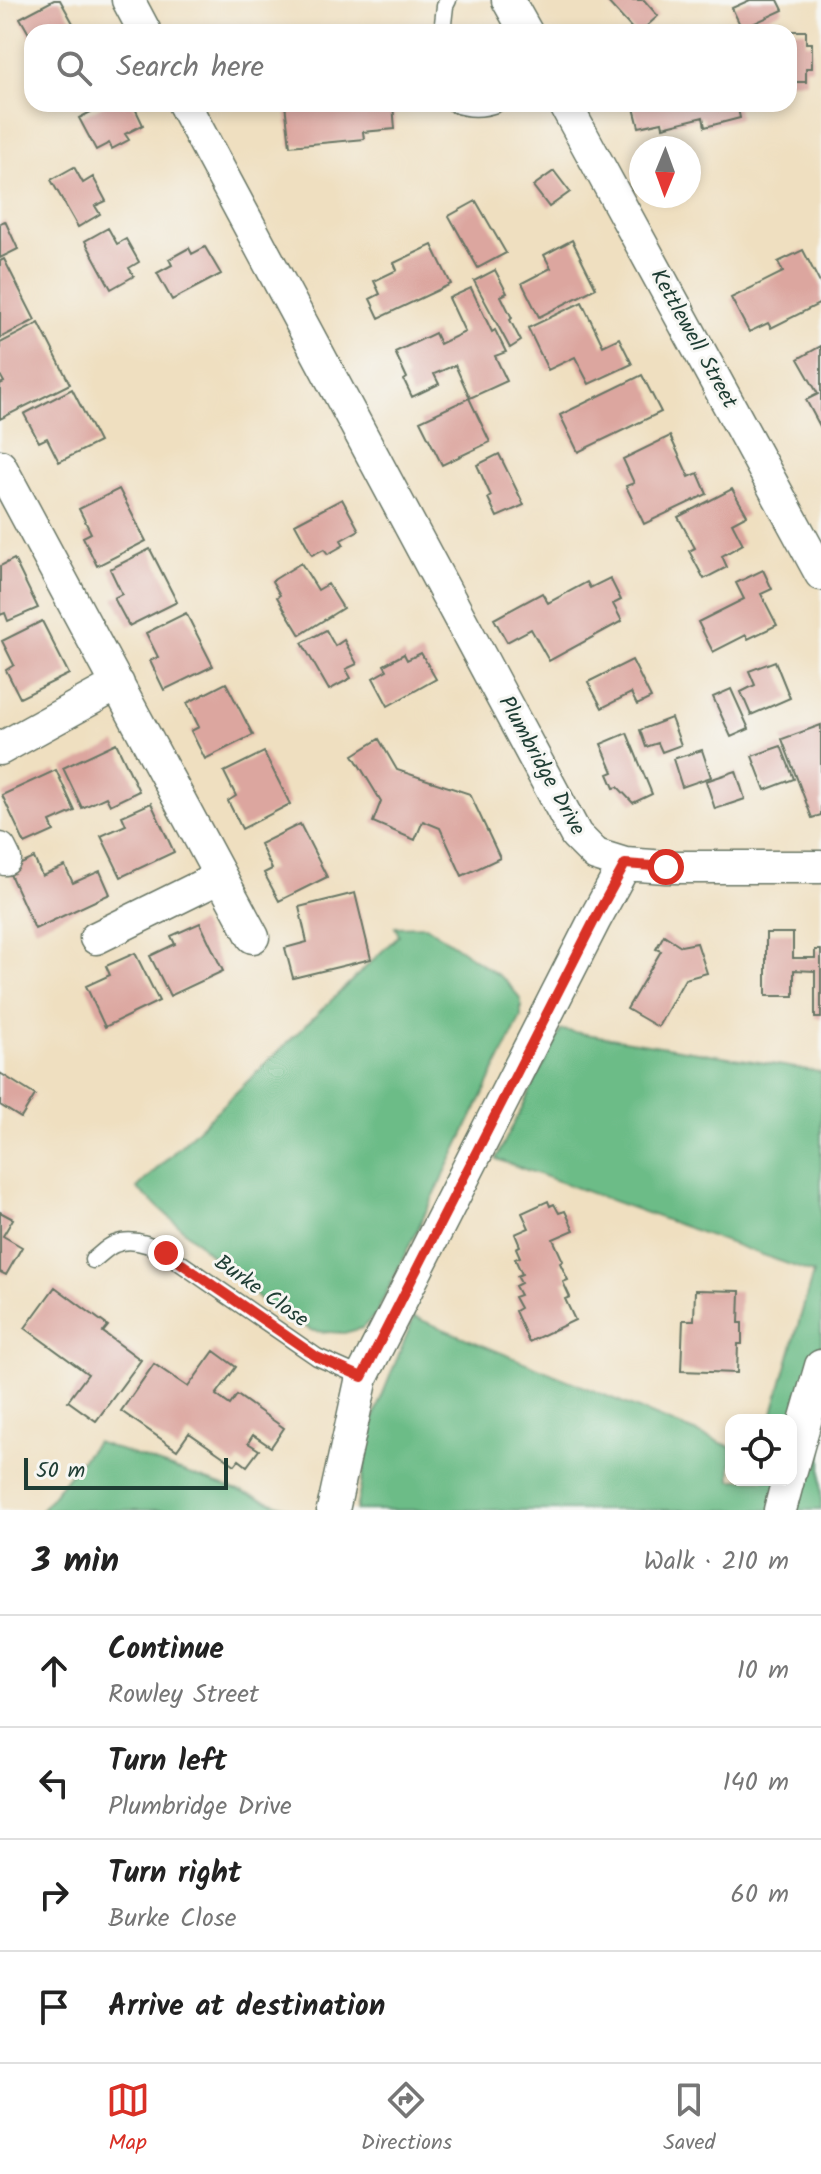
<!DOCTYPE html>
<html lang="en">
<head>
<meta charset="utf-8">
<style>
	:root { --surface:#fff; --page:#f6f6f6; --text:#222; --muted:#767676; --line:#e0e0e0; --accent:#d93025 }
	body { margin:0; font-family:Kalam,sans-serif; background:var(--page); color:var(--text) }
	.controls { position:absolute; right:24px; bottom:24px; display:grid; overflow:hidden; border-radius:16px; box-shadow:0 4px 12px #0003 }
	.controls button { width:72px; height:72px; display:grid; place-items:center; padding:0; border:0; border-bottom:2px solid var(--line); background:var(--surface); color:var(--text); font:40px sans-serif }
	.compass { position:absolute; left:629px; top:136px; width:72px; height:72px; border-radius:50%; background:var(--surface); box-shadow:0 4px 12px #0003; rotate:181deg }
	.scale { position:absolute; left:24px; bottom:20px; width:204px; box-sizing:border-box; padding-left:8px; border:4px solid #1f3d34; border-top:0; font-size:22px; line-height:28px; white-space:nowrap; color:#1f3d34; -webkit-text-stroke:6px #f6f6f2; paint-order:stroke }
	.stop { position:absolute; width:24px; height:24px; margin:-18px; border:6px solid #d93025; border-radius:50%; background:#fff }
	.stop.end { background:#d93025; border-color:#fff; box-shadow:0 2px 8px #0008 }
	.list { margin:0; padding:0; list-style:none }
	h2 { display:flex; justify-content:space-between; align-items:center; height:104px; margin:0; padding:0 32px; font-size:34px }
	h2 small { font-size:26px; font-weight:400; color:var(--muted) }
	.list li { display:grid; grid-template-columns:52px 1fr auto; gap:24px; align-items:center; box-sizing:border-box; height:112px; padding:0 32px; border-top:2px solid var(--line) }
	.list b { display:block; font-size:30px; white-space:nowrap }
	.list p { margin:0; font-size:26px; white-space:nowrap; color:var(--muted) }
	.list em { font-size:26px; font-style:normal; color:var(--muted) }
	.icon { flex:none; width:44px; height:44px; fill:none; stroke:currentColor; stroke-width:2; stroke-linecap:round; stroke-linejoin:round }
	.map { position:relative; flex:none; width:821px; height:1510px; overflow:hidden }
	.search { position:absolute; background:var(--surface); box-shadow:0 4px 12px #0003; left:24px; right:24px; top:24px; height:88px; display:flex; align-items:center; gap:20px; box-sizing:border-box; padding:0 28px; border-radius:24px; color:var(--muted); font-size:30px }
	.sheet { height:552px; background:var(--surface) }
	nav { display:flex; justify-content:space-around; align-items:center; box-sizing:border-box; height:112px; border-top:2px solid var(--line); background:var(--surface); font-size:22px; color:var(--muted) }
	nav a { display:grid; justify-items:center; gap:4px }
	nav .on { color:var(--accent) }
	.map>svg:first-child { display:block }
	.forest { fill:#6cbc87; stroke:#467c5e; stroke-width:2 }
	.building { fill:#dca69f }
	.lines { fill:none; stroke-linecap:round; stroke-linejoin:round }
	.lane-casing { stroke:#687665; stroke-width:19 }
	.street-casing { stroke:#687665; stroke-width:35 }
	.lane { stroke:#fff; stroke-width:16 }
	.street { stroke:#fff; stroke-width:32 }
	.route { stroke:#d93025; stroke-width:10 }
	.labels { text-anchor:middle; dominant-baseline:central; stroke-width:6; stroke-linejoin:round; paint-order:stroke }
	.street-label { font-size:22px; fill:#1f3d34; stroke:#f6f6f2 }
</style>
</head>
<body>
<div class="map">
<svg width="821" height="1510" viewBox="0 0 821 1510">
	<rect width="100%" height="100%" fill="#f6f6f2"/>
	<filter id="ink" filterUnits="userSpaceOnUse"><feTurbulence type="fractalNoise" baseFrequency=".0125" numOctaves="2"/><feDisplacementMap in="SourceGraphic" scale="16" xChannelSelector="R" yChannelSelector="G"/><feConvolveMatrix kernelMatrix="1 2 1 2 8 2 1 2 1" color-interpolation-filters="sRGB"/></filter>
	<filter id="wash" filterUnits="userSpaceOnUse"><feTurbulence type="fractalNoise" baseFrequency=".006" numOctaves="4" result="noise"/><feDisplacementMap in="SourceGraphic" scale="32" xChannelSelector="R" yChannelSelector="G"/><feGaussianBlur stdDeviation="1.8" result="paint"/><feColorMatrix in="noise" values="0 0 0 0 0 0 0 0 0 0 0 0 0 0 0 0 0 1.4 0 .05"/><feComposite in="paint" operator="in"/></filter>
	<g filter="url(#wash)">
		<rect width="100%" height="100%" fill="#efdfc0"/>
		<!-- forest -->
		<path class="forest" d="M426,926L505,980L521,999V1017L376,1314L362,1328L344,1333L313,1331L268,1306L137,1188L399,935L395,927Z
			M561,1030L821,1072V1510H356L375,1413L414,1317L731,1447V1480H791V1420H771L813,1273L496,1159Z
			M96,1442L294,1510H41Z"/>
		<g id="blocks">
			<!-- building -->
			<path class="building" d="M54,0H60L78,32H32V39L20,18Z
				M606,0H644L658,16L640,32H635Z
				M750,0H778L783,10L742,29L732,8Z
				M789,31H806V43H812V68H806V82H789Z
				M106,104H133L143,125L125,134L129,140L112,149L109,143L96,150L79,118Z
				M285,104H393L395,129L363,132L364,139L290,146Z
				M633,104H737L740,118L705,127L703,117L663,127L662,122L639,127Z
				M74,167L83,183L93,177L106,201L95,206L100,214L78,227L51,180Z
				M554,171L570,192L549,207L533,186Z
				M476,201L506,253L478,268L449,216Z
				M5,221L18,249L0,258V223Z
				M108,228L117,244L126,239L139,262L129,268L134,276L111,289L85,241Z
				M572,240L596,288L539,317L522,283L551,268L544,255Z
				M432,245L451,284L379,318L370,299L380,294L374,281L397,270L394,263Z
				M205,247L221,274L172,300L157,273L172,265L169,259L189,248L192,254Z
				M803,250L821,285V303L771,328L768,323L749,332L731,298L783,272L778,262Z
				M4,259L35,320L0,338V261Z
				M495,270L507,293L501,296L512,318L510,320L521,341L510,348L474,281Z
				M471,288L492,332L495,330L506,352L495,356L507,381L470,398L455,365L434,374L439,384L412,397L404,380L407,378L395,352L435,333L440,344L465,332L449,298Z
				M582,302L603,346L619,338L632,364L589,384L575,357L548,370L528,328Z
				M39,323L70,384L0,419V384L4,382L0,375V343Z
				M821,346V428L806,400L818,394L798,359Z
				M642,375L661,412L578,452L560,415Z
				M72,389L99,442L59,462L47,438L39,442L24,414Z
				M469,398L490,442L442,465L420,421Z
				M670,436L689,477L698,473L707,494L644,524L626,486L634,483L623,459Z
				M499,454L524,505L497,517L488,498L491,496L477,465Z
				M119,489L146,541L97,566L83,537L91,533L79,509Z
				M732,489L747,515L732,523L743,544L722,556L727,567L704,579L689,551L695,548L678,517Z
				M342,499L359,530L341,540L344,545L328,554L324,549L312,555L295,524Z
				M150,549L177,602L129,626L114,598L122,594L110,569Z
				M14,559L38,608L8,621L5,613L0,615V566Z
				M301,563L318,590L328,584L343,608L300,635L277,597L280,595L272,581Z
				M763,570L772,589L761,594L777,625L748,639L746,635L713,652L698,622L744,599L736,583Z
				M610,578L621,600L613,604L622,621L549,661L531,629L507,642L494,619L542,593L548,603L587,582L590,588Z
				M186,613L213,666L164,690L150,661L158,657L146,633Z
				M42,621L69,674L20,698L6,670L14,665L2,641Z
				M326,630L335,646L344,640L357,664L346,669L351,678L329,690L302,643Z
				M421,653L436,679L388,706L373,678L387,670L384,665L404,654L407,660Z
				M632,660L651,698L637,705L631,693L602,708L588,682Z
				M775,661L790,698L751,715L741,692L755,685L749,671Z
				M226,683L253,735L205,759L191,731L199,727L187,703Z
				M731,689L749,729L731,737L713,697Z
				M671,718L681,745L662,752L658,743L646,747L640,730Z
				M821,725V815L812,818L782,739Z
				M627,733L652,794L633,803L618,787L614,788L608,774L613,772L601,744Z
				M379,739L397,770L470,794L500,858L462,876L440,828L423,821L415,840L373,822L381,801L353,755Z
				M116,743L139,791L110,805L106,797L82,808L63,768Z
				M781,746L794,779L765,790L752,756Z
				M702,750L711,777L682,787L673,759Z
				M264,752L290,804L242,829L228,801L236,796L224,772Z
				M56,770L75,811L50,822L54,831L25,844L2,795Z
				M736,771L745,799L715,809L706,781Z
				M151,803L174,852L121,877L101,836L126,825L122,816Z
				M300,824L327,877L279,901L264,873L272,869L260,844Z
				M34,858L42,876L65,866L73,883L100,871L110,894L35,929L8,870Z
				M355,893L371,959L293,978L285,948L307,942L299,907Z
				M200,923L223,971L170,996L150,956L175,944L171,936Z
				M766,933H793V958H815V950H821V1018H815V971L794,970V996H766Z
				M664,935L681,946L697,943L707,973L685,979L658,1027L627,1009L661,951L656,949Z
				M135,953L159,1001L105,1027L86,986L110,975L106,966Z
				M0,1073L35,1095L21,1118L0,1105Z
				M548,1201L550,1206L554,1204L559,1213L565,1211L574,1230L553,1239L563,1261L560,1263L568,1280L563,1282L570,1297L565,1299L575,1320L529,1342L515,1311L520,1308L514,1297L520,1295L515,1286L521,1283L517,1276L522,1274L515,1259L520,1257L516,1248L520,1246L515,1234L529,1228L522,1213Z
				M0,1212L13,1219L3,1236L22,1247L6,1275L0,1272Z
				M55,1287L108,1326L103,1332L141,1360L96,1421L68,1401L88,1374L25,1328Z
				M695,1290L740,1291L739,1323H742V1344H738L737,1373L681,1371L683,1320H694Z
				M214,1351L236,1367L216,1395L230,1405L237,1395L284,1428L271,1447L253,1435L248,1443L259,1450L247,1466L239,1460L235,1465L189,1433L177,1450L121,1411L154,1364L188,1387Z"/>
		</g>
	</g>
	<g filter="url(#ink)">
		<use href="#blocks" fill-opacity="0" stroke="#687665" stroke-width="2"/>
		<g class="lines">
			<!-- lane casing -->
			<g class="lane-casing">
				<path id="lane" d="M442,32L445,6L448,0
					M455,104C469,109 482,109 496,104
					M93,1260C100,1255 107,1247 115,1244C132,1237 152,1245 166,1253L317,1357L362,1377"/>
			</g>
			<!-- street casing -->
			<g class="street-casing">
				<path id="street" d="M128,0L145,32
					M508,0L526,32
					M184,104L576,835L596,855L625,864L666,867H821
					M565,104L821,574
					M0,466L253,937
					M0,749L118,684
					M0,849L5,859
					M96,938L220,877
					M791,1470L821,1366
					M333,1510L362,1377L595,919L625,864
					M780,1510L788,1480"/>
			</g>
			<!-- lane -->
			<use href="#lane" class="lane"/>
			<!-- street -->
			<use href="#street" class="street"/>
		</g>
	</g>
	<g class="lines" filter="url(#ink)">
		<!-- route -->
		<path class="route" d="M166,1253L317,1357L362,1377L595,919L625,864L666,867"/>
	</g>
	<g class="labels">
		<!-- street labels -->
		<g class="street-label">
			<text transform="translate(693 339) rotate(61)">Kettlewell Street</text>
			<text transform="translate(541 766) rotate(61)">Plumbridge Drive</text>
			<text transform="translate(261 1292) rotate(35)">Burke Close</text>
		</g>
	</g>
</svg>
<div class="controls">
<button><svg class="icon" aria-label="locate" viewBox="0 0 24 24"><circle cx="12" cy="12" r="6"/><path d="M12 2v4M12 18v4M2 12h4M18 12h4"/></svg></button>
</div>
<svg class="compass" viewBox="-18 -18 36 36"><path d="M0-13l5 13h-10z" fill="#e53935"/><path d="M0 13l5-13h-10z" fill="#767676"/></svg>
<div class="scale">50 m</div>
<div class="stop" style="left:666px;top:867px"></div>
<div class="stop end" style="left:166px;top:1253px"></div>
<div class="search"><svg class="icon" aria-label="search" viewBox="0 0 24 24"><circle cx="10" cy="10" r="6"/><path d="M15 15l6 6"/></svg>Search here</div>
</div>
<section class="sheet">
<h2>3 min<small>Walk · 210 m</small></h2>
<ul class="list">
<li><svg class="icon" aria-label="ahead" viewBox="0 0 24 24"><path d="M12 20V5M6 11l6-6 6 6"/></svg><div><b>Continue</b><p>Rowley Street</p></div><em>10 m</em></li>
<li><svg class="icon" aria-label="left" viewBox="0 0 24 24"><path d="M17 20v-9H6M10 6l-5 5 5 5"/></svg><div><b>Turn left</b><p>Plumbridge Drive</p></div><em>140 m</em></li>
<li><svg class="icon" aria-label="right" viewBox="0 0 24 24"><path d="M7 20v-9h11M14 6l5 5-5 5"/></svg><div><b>Turn right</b><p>Burke Close</p></div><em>60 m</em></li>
<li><svg class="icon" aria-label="arrive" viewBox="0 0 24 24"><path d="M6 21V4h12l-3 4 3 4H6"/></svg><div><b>Arrive at destination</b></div></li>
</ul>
</section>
<nav>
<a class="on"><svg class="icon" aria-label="map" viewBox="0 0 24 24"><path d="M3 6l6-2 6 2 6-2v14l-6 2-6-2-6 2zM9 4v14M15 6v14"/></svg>Map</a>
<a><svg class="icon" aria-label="directions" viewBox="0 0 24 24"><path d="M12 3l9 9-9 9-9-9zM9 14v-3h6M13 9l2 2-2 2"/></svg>Directions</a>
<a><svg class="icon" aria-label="saved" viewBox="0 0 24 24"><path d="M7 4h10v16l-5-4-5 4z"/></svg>Saved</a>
</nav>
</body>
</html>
